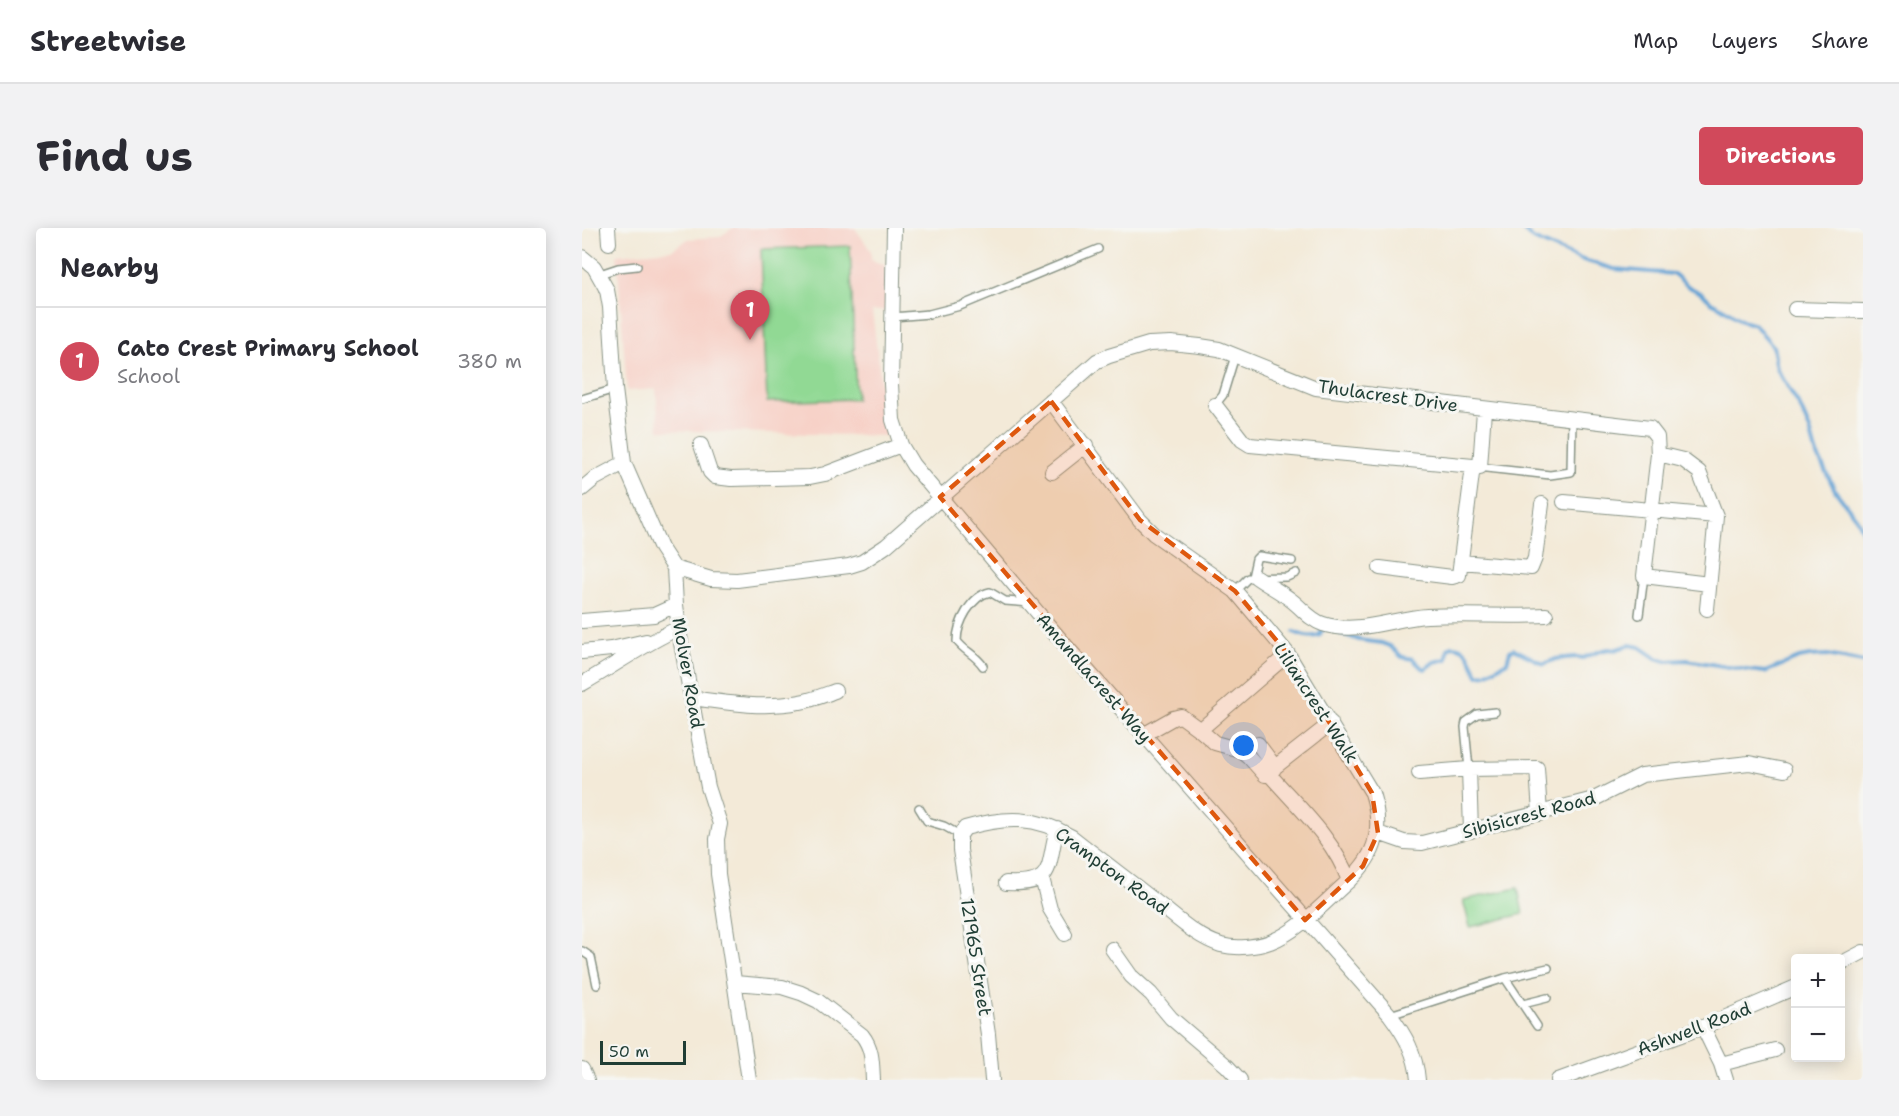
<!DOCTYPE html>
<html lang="en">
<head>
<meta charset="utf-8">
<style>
	:root { --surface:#fff; --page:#f2f2f3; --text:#2b2b33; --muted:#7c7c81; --line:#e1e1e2; --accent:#d1495b }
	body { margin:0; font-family:"Shantell Sans",sans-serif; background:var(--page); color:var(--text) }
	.controls { position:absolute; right:18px; bottom:18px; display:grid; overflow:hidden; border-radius:6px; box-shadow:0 3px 15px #0003 }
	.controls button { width:54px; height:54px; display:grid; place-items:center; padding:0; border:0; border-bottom:2px solid var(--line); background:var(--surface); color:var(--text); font:30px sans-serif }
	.scale { position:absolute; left:18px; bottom:15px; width:86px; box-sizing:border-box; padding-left:6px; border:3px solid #1f3d34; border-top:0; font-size:16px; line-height:21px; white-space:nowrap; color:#1f3d34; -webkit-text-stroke:4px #f6f6f2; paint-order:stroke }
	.you { position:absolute; left:662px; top:518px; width:21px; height:21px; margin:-15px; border:4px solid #fff; border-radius:50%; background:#1a73e8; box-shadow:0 0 0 9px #1a73e833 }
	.badge { display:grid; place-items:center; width:39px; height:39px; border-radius:50%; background:var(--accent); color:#fff; font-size:20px; font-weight:700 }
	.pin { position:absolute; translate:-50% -50px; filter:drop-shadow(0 2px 3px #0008) }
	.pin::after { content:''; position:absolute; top:32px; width:21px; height:18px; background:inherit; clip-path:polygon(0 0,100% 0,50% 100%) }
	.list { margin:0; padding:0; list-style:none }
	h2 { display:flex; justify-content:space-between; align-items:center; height:78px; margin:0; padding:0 24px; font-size:26px }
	h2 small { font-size:20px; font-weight:400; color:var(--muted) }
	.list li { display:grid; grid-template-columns:39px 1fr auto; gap:18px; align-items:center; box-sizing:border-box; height:108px; padding:0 24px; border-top:2px solid var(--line) }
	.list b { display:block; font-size:22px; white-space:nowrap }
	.list p { margin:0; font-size:20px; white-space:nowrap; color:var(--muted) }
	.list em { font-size:20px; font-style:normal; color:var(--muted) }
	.map { position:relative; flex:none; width:1281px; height:852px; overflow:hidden; border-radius:6px }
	header { display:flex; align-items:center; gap:36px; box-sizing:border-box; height:84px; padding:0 30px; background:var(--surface); border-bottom:2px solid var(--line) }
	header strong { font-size:28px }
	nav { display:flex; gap:33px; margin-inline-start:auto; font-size:21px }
	.intro { display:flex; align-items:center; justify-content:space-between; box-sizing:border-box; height:144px; padding:0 36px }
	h1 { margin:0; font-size:42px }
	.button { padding:15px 27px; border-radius:6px; background:var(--accent); color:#fff; font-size:21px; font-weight:700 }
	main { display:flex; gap:36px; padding:0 36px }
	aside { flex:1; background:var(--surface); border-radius:6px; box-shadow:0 3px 15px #0003 }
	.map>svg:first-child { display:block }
	.built { fill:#f7d1c7 }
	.green { fill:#91d994; stroke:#588b64; stroke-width:1.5 }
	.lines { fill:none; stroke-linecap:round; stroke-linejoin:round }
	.stream { stroke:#62a2d4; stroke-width:4 }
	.lane-casing { stroke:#899486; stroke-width:10 }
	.street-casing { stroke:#899486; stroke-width:16 }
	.lane { stroke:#fff; stroke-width:7 }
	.street { stroke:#fff; stroke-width:14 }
	.marked { fill:#de580e; fill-opacity:0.2; stroke:#de580e; stroke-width:4.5; stroke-dasharray:12 8; stroke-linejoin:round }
	.labels { text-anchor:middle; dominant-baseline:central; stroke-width:6; stroke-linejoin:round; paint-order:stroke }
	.street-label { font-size:18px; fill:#1f3d34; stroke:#f6f6f2 }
</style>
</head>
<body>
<header>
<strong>Streetwise</strong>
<nav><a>Map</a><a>Layers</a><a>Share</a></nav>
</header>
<div class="intro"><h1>Find us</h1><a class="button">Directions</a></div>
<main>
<aside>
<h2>Nearby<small></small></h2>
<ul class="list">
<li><span class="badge">1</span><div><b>Cato Crest Primary School</b><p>School</p></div><em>380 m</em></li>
</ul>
</aside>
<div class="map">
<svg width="1281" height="852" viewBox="0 0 1281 852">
	<rect width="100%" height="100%" fill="#f6f6f2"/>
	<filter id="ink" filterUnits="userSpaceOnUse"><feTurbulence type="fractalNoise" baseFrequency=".0167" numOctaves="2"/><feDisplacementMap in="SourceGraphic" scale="12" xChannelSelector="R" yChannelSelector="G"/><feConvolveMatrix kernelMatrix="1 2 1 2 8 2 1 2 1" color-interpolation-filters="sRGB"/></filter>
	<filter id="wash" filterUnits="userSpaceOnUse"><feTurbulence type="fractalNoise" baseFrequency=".008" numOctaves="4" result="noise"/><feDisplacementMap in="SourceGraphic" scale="24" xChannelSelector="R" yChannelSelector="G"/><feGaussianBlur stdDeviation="1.35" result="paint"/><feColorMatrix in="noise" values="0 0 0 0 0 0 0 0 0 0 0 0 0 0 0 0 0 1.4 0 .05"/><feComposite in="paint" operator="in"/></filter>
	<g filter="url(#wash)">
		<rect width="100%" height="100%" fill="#f3ead8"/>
		<!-- built -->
		<path class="built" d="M151,0H273L289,23V32L303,37L305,82L290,83L297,138L300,180L307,208L77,202L74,161L45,163L35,27L90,22L106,11L137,9Z"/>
		<!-- green -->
		<path class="green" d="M268,18L274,171L185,174L179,21Z
			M936,660L941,686L888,699L881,672Z"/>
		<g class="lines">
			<!-- stream -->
			<path class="stream" d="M939,0L951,11L998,31L1032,41L1092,46L1107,59L1121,66L1129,74L1139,79L1160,93L1173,97L1191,118L1195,141L1218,179L1228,202L1234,224L1254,264L1275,291L1281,305
				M712,404C721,408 728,410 738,407L739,403L743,401
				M758,405L777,412L800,415L808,418L820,429L831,431L839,439L843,441L852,434L865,431L866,421L870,418C889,419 888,433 896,447L904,446L925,434L928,423L932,421L962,436L974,431L994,429L1001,430L1018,423L1027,421L1032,422L1048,417L1058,419L1074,430L1084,433L1105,432L1165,442L1183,444L1217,430L1228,428L1245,427L1281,434"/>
		</g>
	</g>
	<g filter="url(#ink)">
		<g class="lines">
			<!-- lane casing -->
			<g class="lane-casing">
				<path id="lane" d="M18,46L36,40L55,38
					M311,89L347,86L378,78L516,21
					M0,171L33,161
					M633,177L641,167L653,128
					M896,239L968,247L989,244L990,191
					M670,349L674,331L677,328L710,333
					M653,363L666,350L705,349L714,345
					M1057,387L1062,348
					M401,438C394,427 382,423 375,413C375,395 389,368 408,364L423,373L448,375
					M887,541L883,499L884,494L895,486L913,484
					M337,580L345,593L362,598L378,607
					M0,723L9,729L15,757
					M923,750L966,740
					M941,776L965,770
					M808,787L923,750L955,798"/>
			</g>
			<!-- street casing -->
			<g class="street-casing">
				<path id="street" d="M26,0L27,15
					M312,0L309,156L311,192L319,217L331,237L484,418L808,787C823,807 834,826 836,852
					M0,29L12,39L25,62L28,79L33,161L42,235L79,320L92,340L94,377L99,415L126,559L138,596L135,611L136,646L167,852
					M1213,81L1281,83
					M633,177L660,212L668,217L891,238L877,347L870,349L798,340
					M119,217L128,244L133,249L149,251L228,249L243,246L319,217
					M1076,226L1101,232L1117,244L1134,288L1125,381
					M898,239L902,182
					M470,244L504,217
					M0,261L12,251L42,235
					M982,274L1134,288
					M879,334L949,340L953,330L960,276
					M92,340L129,351L155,352L267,338L280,334L304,318L515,133L527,128L567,116L589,115L618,118L637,121L734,160L1068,200L1075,209L1076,226L1062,348L1127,356
					M674,349C685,357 698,363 709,372C720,380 728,392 741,396C775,407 812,390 845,388C885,386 925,389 964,387
					M0,393L72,387L94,377
					M0,424L29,421L64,413
					M0,456C32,438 63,415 97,400
					M110,470C145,475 183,481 218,474C230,472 242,467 253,463
					M749,495L693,539L688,547C717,580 752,611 767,653
					M618,502L633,515L658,522L666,528L683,547H688
					M561,507L591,490L599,488L618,502L706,426
					M676,516L693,539
					M887,541L889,603
					M837,545L887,541L955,540L958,586
					M796,605L822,614L840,615L1012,571L1060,547L1167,535L1202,542
					M460,650L468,681L483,706
					M424,655C474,657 464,641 475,601
					M530,721L549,748L569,766L589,790L645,838L658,852
					M1258,736L1281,724
					M153,755L200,759L219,765L236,773L280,807C291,821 290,835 291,852
					M1121,799L1139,836L1144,852
					M1139,836L1193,822
					M0,841L5,852
					M410,852L406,806L378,622V607L383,600C424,588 454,588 490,609C519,632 549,654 578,677C596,691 616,710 639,717C654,721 674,719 688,714C716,703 739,678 761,658C792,631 803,606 790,565L706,426L659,370L653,363L572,306L558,292L469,173
					M976,852L1121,799L1214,759"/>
			</g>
			<!-- lane -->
			<use href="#lane" class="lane"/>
			<!-- street -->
			<use href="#street" class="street"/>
		</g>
	</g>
	<!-- marked area -->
	<path class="marked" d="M469,173L558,292L653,363L706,426L790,565L796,605L781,638L723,692L358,269Z"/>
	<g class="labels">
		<!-- street labels -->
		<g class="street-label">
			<text transform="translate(806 168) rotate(8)">Thulacrest Drive</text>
			<text transform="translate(106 445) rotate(80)">Molver Road</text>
			<text transform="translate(512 450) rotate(49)">Amandlacrest Way</text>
			<text transform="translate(734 475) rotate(57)">Liliancrest Walk</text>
			<text transform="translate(947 587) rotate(-15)">Sibisicrest Road</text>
			<text transform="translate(530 643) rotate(36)">Crampton Road</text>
			<text transform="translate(394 729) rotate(81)">121965 Street</text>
			<text transform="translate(1112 801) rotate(-21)">Ashwell Road</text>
		</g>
	</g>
</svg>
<div class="controls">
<button>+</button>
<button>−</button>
</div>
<div class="scale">50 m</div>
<div class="you"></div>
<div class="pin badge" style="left:168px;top:112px">1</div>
</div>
</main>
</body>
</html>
